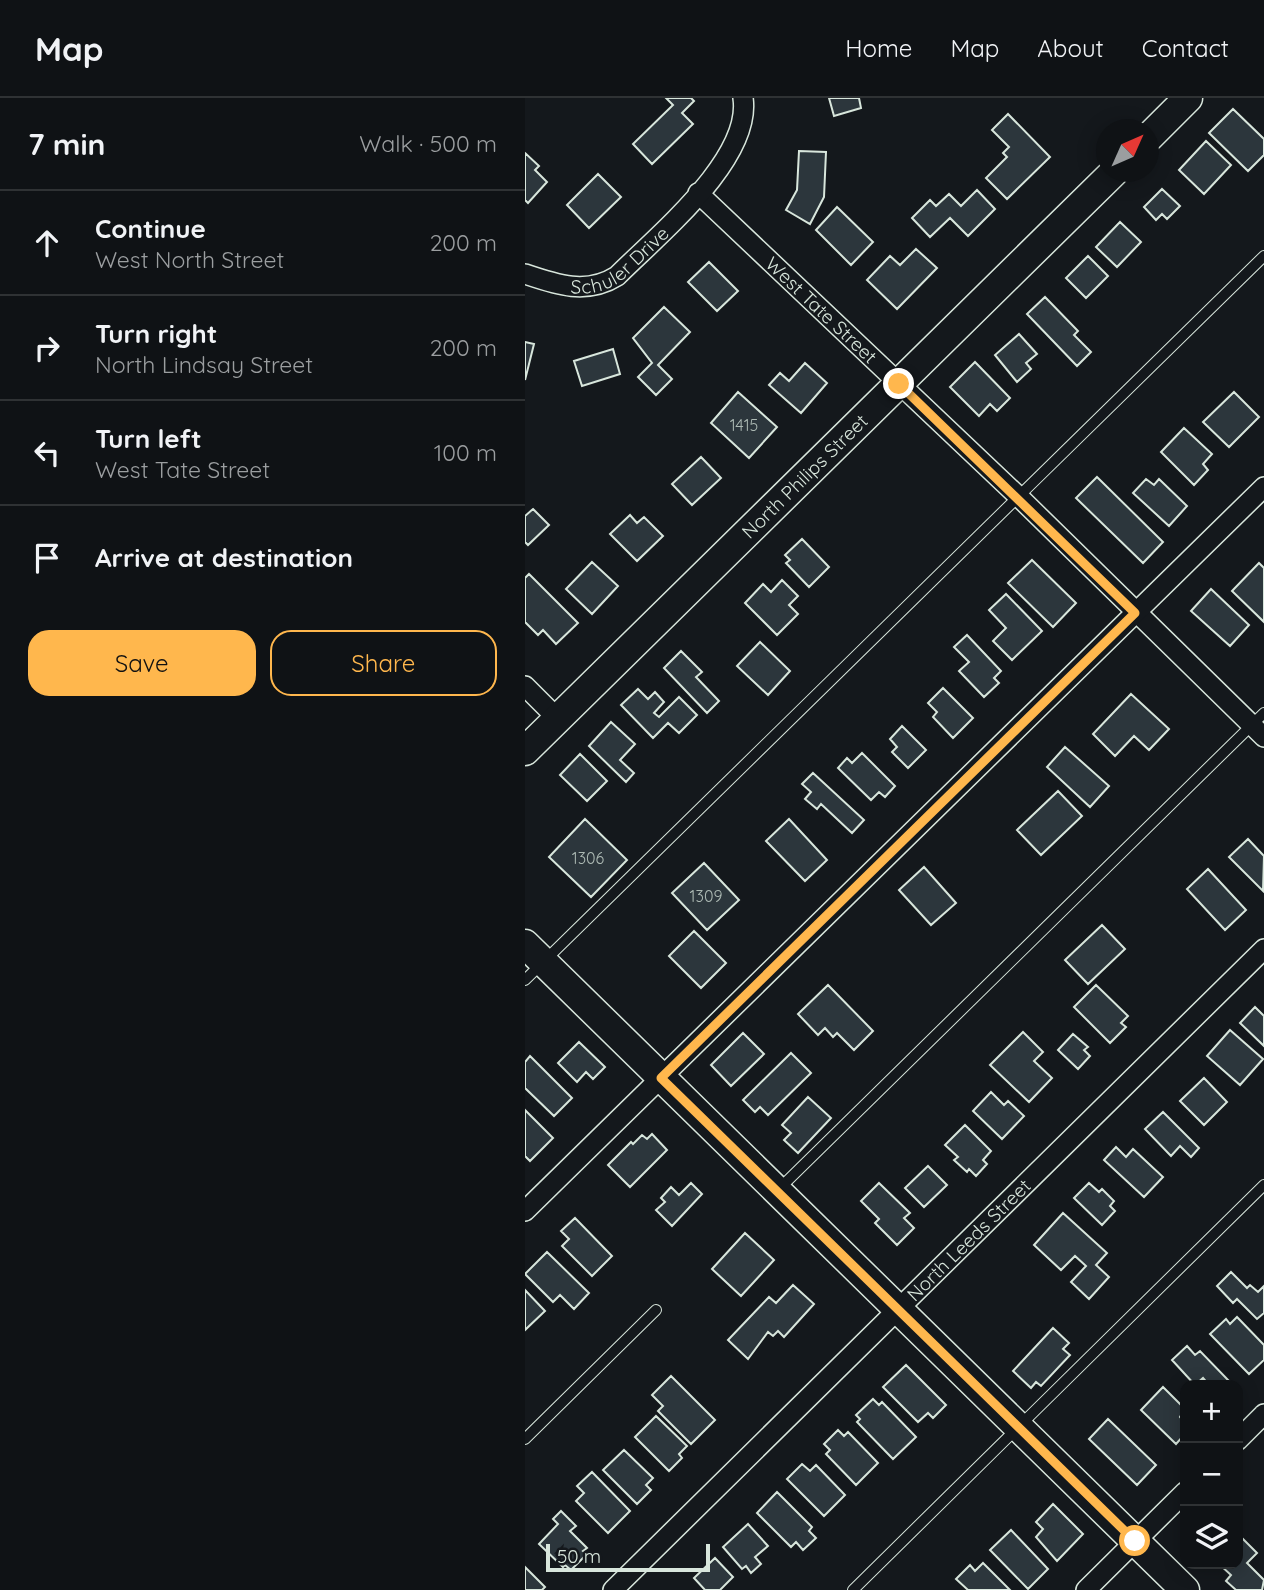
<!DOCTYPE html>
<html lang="en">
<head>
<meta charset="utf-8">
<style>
	:root { --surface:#0f1215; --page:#1d2022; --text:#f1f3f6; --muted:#9b9ea0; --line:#2f3234; --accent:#ffb74d }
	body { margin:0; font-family:Quicksand,sans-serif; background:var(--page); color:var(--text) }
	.controls { position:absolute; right:21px; bottom:21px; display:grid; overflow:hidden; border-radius:14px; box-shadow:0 4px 18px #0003 }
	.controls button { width:63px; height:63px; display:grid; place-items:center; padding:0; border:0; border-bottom:2px solid var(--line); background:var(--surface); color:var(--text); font:35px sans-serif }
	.compass { position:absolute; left:571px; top:21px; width:63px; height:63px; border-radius:50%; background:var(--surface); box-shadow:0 4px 18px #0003; rotate:45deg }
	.scale { position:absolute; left:21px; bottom:18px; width:164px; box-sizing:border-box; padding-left:7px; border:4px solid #d8e6dc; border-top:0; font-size:19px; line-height:24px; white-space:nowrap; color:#d8e6dc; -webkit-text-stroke:5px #14181c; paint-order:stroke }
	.stop { position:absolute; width:21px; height:21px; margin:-16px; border:5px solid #ffb74d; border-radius:50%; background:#fff }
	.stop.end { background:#ffb74d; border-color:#fff; box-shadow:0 2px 7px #0008 }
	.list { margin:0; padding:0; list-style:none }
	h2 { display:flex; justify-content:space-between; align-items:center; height:91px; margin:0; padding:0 28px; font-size:30px }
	h2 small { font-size:23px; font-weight:400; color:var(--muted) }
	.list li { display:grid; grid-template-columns:46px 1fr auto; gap:21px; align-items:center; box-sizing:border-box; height:105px; padding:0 28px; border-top:2px solid var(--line) }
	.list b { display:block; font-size:26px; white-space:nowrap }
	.list p { margin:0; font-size:23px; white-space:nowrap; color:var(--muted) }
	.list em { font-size:23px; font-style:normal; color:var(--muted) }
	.actions { display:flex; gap:14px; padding:21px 28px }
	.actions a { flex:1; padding:16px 0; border:2px solid var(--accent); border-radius:21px; text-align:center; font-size:24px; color:var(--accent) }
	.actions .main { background:var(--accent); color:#111 }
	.icon { flex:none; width:38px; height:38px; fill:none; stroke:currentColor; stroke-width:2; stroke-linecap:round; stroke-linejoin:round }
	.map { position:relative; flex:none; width:739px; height:1492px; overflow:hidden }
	header { display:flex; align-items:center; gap:42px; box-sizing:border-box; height:98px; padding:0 35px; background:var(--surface); border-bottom:2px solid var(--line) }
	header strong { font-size:33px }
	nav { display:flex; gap:38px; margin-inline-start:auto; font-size:24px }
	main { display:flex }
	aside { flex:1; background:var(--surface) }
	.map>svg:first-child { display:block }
	.building { fill:#2c363c; stroke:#d8e6dc; stroke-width:2 }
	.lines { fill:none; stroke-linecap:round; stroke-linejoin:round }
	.lane-casing { stroke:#d8e6dc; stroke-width:12 }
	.street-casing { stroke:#d8e6dc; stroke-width:22 }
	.secondary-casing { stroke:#d8e6dc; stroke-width:31 }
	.lane { stroke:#14181c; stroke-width:10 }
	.street { stroke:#14181c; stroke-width:19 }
	.secondary { stroke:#14181c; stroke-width:28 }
	.route { stroke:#ffb74d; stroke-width:9 }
	.labels { text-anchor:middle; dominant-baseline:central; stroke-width:5; stroke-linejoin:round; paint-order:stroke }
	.number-label { font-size:16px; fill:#adbab4 }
	.street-label { font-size:19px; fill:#d8e6dc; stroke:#14181c }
</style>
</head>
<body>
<header>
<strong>Map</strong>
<nav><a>Home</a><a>Map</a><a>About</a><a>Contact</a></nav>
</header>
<main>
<aside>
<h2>7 min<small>Walk · 500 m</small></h2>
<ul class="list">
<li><svg class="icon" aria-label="ahead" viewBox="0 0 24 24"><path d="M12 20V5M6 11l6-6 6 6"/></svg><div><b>Continue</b><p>West North Street</p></div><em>200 m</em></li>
<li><svg class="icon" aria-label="right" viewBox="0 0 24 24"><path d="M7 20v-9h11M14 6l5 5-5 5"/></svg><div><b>Turn right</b><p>North Lindsay Street</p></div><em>200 m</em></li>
<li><svg class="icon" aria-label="left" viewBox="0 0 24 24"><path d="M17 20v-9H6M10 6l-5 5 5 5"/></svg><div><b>Turn left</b><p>West Tate Street</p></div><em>100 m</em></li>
<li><svg class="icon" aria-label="arrive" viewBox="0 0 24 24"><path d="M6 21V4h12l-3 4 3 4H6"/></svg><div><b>Arrive at destination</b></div></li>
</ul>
<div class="actions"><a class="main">Save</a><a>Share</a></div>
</aside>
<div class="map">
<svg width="739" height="1492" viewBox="0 0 739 1492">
	<rect width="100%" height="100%" fill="#14181c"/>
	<!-- building -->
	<path class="building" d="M141,0H166L169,3L157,15L168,26L127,66L108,46L148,7Z
		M304,0H334L336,10L309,18Z
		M708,11L739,41V57L723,73L684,35Z
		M483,16L525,59L482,101L461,80L482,59L478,55L484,49L467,32Z
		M681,43L706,67L679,96L654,72Z
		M274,53L301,54L299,99L285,126L261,112L272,92Z
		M0,55L14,68L10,72L22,84L3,105L0,102Z
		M73,76L96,99L64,130L42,107Z
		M637,91L655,108L642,121L637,116L631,122L619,109Z
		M452,92L470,111L443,138L425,120L405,139L387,120L405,102L411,108L424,96L436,108Z
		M312,109L348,144L326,167L291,132Z
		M595,124L616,144L592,169L571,149Z
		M391,151L412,170L372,211L342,182L365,158L375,167Z
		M563,158L583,178L561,200L541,180Z
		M184,164L213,193L192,213L163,184Z
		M520,199L553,233L549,237L566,254L552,268L502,216Z
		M139,209L165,234L133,267L147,281L131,297L113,279L127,265L108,240Z
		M494,236L512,256L501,265L506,271L492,284L470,257Z
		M0,244L9,246L0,282Z
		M88,251L95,276L57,288L49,263Z
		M450,264L485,300L472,313L465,306L454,318L425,289Z
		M280,265L302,285L276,315L244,287L255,275L264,283Z
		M213,294L252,329L224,360L186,325Z
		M709,294L734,319L704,349L678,324Z
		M659,330L687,356L678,366L683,372L669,387L636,354Z
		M176,359L196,380L167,407L147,386Z
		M572,379L638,444L618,465L551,400Z
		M621,381L629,387L634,381L662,408L644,428L608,395Z
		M8,411L24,427L3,447L0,444V418Z
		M105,417L112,425L119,419L138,438L112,463L85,436Z
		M277,441L304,469L284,489L261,465L265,462L260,457Z
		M507,462L551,505L528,529L483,485Z
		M67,464L93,488L67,516L41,491Z
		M734,465L739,470V524L707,493Z
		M4,476L53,525L31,546L18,532L13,537L0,524V480Z
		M257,482L273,498L264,507L273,516L252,537L220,505L238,486L246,494Z
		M686,491L724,527L705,548L666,513Z
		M481,496L517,533L487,562L468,543L481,530L464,512Z
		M442,537L476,573L469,580L474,585L459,599L434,573L444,564L429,549Z
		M235,544L265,573L243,597L212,568Z
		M156,553L177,574L171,579L194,603L182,615L139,570Z
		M418,590L448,620L428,640L408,619L412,614L403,605Z
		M113,591L123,601L130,594L139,604L129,615L134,619L154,599L172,617L154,635L143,625L128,640L96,607Z
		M606,596L644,631L624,652L609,638L590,658L568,636Z
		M86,624L110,646L95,662L109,675L101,684L64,648Z
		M377,628L401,652L383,670L367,654L372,649L365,641Z
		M540,649L584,688L565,709L522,669Z
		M337,655L370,688L360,699L354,694L346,702L313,670L322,660L327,665Z
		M55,656L82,683L62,703L35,677Z
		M288,675L339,722L327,735L296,706L292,711L280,701L286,694L277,686Z
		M533,693L557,718L516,757L492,732Z
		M60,721L102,762L66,799L24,759Z
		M264,721L302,762L280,783L241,743Z
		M723,741L739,758L738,793L704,759Z
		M179,765L214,802L182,832L147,795Z
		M399,769L431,805L406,827L374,792Z
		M683,771L721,812L700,832L662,791Z
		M577,827L600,851L563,886L540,862Z
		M169,833L201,865L176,890L144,858Z
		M303,887L348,933L329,952L312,935L308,939L300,930L293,937L273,916Z
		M571,887L603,918L596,925L601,929L585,945L549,909Z
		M730,909L739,918V948L715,925Z
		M705,932L738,961L715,987L682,958Z
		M498,934L518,954L509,963L527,980L504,1004L465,967Z
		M218,935L239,956L206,988L186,967Z
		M548,936L563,949L559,952L565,958L553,971L533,952Z
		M54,944L80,969L68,981L61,974L52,984L33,965Z
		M266,955L286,975L243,1017L235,1009L230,1014L218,1002Z
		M5,958L47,1000L29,1018L0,990V964Z
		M679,980L702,1004L679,1027L655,1003Z
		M466,994L479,1007L483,1003L499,1018L477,1041L448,1013Z
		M283,999L306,1020L273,1055L259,1042L266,1035L257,1027Z
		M0,1012L28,1040L5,1063L0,1058Z
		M638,1014L674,1050L666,1059L655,1048L646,1058L620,1031Z
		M440,1027L466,1053L458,1062L462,1066L451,1078L444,1071L442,1074L429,1062L433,1059L420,1047Z
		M127,1036L142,1052L105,1089L83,1067L106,1044L108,1046L117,1037L122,1041Z
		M591,1049L601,1059L608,1051L638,1079L619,1099L579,1062Z
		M403,1068L422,1087L399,1109L380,1090Z
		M166,1085L177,1096L147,1128L131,1112L140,1104L136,1100L146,1089L154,1097Z
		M354,1085L385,1115L379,1120L389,1130L372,1147L350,1125L354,1121L336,1103Z
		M564,1085L574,1094L577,1091L589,1103L585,1108L590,1113L577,1127L549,1100Z
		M538,1115L582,1155L571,1167L584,1179L564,1201L546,1184L561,1168L550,1158L536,1172L509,1147Z
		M50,1120L87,1158L67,1178L37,1148L44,1141L36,1133Z
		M220,1135L249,1162L216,1198L187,1171Z
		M22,1154L64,1195L49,1211L35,1197L28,1204L0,1176Z
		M706,1174L722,1190L725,1187L733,1194L739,1188V1215L732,1221L712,1201L708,1205L692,1188Z
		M268,1187L289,1206L259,1239L253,1233L248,1238L243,1234L223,1261L203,1242L244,1199L251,1205Z
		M0,1192L20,1213L0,1232Z
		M712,1219L739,1247V1262L724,1276L685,1236L701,1221L705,1226Z
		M528,1230L544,1245L538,1251L545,1257L516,1288L511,1284L506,1290L488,1273Z
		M662,1248L670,1257L675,1253L704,1283L700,1287H684L678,1280L670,1287L647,1262Z
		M381,1267L421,1307L408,1320L403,1315L393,1324L358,1289Z
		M146,1278L190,1322L166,1346L133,1313L138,1308L127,1297Z
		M638,1289L660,1311L655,1319L660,1325V1336L651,1346L616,1312Z
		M348,1301L354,1307L357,1304L391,1339L368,1361L332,1324L335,1321L331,1317Z
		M131,1318L162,1348L154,1356L157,1360L144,1373L110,1339Z
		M583,1321L631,1367L612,1387L564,1341Z
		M313,1332L319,1338L323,1334L353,1365L331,1387L301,1356L305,1352L299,1346Z
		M99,1352L128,1380L121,1387L126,1392L112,1406L78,1372Z
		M277,1366L285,1373L291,1367L320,1397L299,1418L262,1381Z
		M67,1374L105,1413L83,1435L51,1403L59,1395L52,1388Z
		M252,1394L287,1429L284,1433L291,1440L278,1452L271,1444L266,1449L232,1415Z
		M528,1406L558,1436L532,1463L511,1439L518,1431L511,1424Z
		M36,1413L51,1428L45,1433L62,1450L58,1453L62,1456L46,1472L40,1467L38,1469L14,1446L33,1426L28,1421Z
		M223,1426L243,1448L230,1459L236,1466L226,1475L221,1468L217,1471L198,1449Z
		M486,1432L523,1471L503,1491L465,1452Z
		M713,1436L732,1455L722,1465L739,1482L737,1492H711L701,1483L706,1477L694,1466H713Z
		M190,1460L208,1479L195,1492H180L169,1480Z
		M458,1465L485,1492H443L431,1481L445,1467L450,1473Z
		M0,1469L20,1489L17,1492H0Z"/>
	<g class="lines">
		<!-- lane casing -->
		<g class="lane-casing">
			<path id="lane" d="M0,882L739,158
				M255,1090L739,615
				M0,1341L131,1212
				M328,1492L739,1087"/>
		</g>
		<!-- street casing -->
		<g class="street-casing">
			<g id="street">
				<path id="s1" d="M173,95L494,399L739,639"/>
				<path id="s2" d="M0,176C32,187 62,197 92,178C133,137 227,61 218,0"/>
				<path d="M0,588L33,621"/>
				<path d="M0,1113L739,389"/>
				<path d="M713,1342L739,1316"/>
				<path id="s3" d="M88,1492L739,851"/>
				<path d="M561,1492L660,1394"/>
			</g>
		</g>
		<!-- secondary casing -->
		<g class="secondary-casing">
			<g id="secondary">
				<path d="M624,39L663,0"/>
				<path id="s4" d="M0,653L589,74"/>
				<path d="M0,846L660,1492"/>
			</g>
		</g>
		<!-- lane -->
		<use href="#lane" class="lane"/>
		<!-- street -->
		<use href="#street" class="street"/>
		<!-- secondary -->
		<use href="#secondary" class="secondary"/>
	</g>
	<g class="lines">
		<!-- route -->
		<path class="route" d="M374,286L610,515L136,980L610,1443"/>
	</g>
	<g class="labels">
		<!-- number labels -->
		<g class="number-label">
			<text x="219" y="327">1415</text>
			<text x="63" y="760">1306</text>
			<text x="181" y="798">1309</text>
		</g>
		<!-- street labels -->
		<g class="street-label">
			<text stroke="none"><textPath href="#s2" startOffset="105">Schuler Drive</textPath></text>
			<text stroke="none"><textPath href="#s1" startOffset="170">West Tate Street</textPath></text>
			<text stroke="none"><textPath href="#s4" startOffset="392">North Philips Street</textPath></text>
			<text stroke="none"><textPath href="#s3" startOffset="499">North Leeds Street</textPath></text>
		</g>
	</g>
</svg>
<div class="controls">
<button>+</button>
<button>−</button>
<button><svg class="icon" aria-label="layers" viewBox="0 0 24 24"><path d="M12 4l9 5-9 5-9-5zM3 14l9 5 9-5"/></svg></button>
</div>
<svg class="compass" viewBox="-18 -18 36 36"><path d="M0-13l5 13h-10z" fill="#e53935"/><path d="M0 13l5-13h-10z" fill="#9b9ea0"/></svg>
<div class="scale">50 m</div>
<div class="stop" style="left:610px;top:1443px"></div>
<div class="stop end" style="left:374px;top:286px"></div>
</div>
</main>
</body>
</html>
